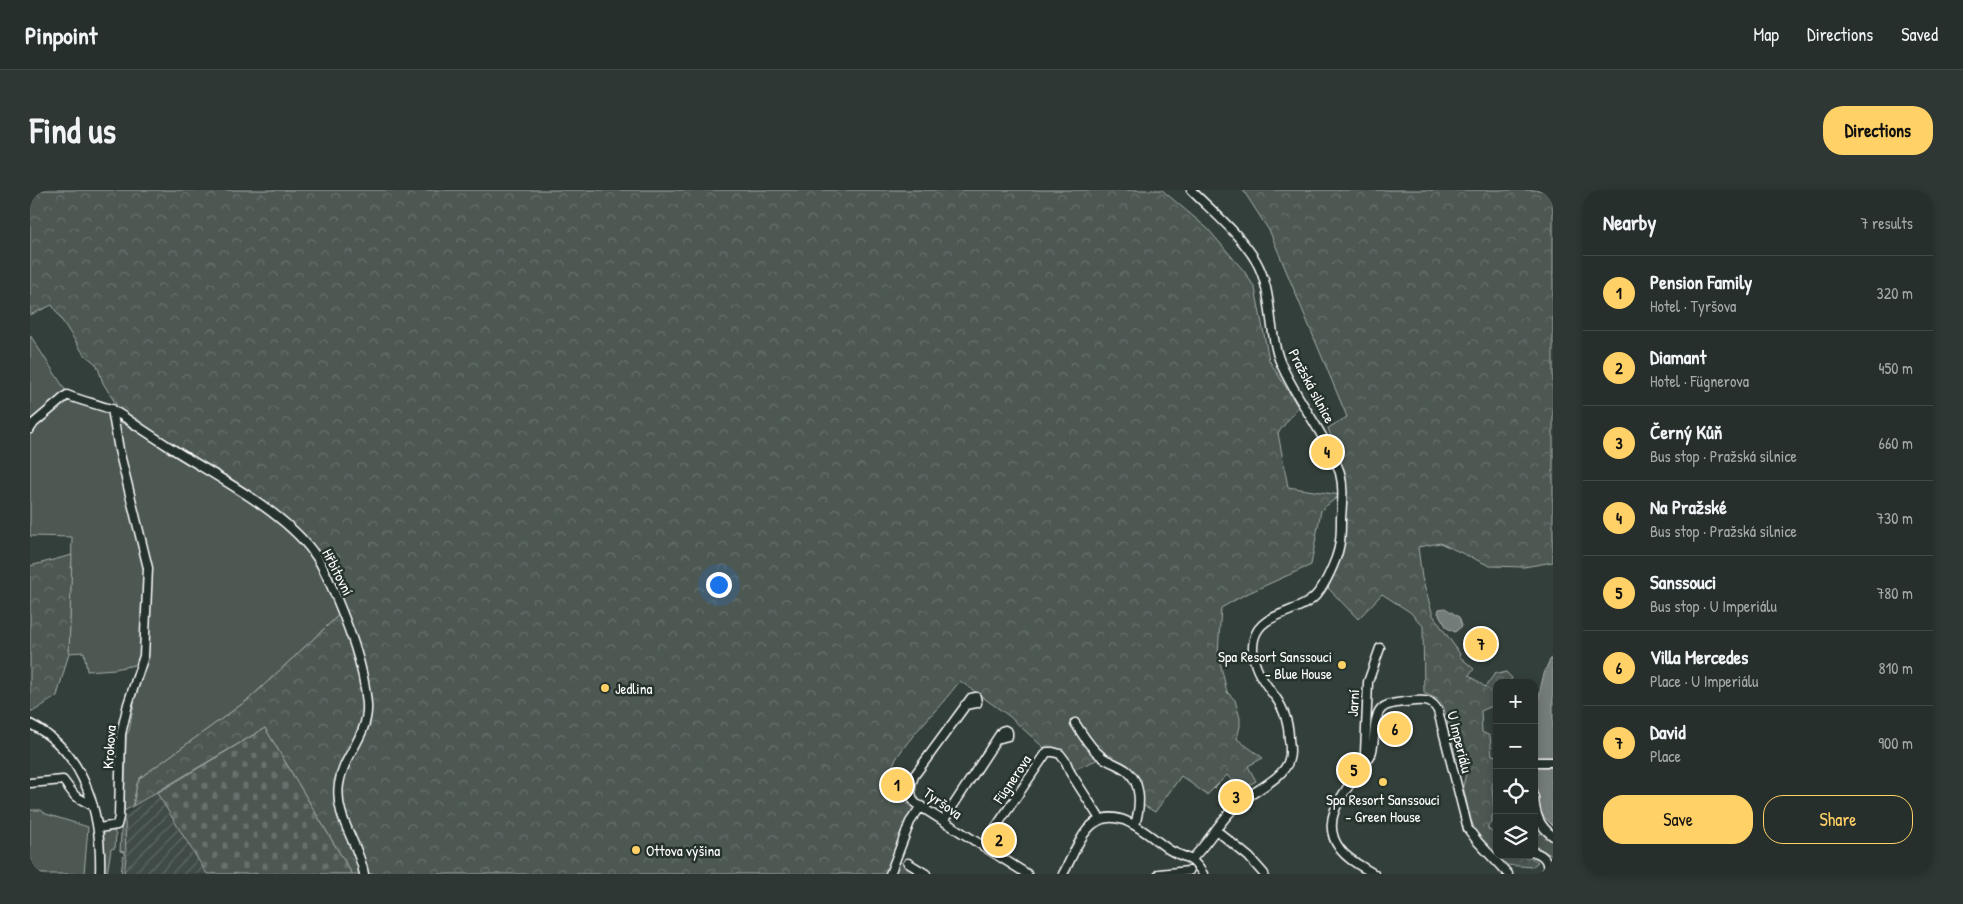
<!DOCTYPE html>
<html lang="en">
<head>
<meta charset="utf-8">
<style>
	:root { --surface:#262f2c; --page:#2e3734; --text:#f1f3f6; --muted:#a4a9a9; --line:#424a48; --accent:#ffd166 }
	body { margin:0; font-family:"Patrick Hand",sans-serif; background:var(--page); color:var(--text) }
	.controls { position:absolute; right:15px; bottom:15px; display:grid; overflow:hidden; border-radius:10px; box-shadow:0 2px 8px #0003 }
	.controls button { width:45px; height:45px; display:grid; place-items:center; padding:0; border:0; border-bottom:1px solid var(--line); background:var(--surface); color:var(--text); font:25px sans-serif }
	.you { position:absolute; left:688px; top:394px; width:18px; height:18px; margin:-12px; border:4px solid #fff; border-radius:50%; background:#1a73e8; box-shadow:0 0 0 8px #1a73e833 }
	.badge { display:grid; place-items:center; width:32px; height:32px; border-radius:50%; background:var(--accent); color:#111; font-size:16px; font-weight:700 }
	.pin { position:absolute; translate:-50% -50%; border:2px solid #fff; box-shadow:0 1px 5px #0006 }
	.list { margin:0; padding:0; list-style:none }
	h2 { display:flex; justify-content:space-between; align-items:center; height:65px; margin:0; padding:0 20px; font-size:21px }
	h2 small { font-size:16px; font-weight:400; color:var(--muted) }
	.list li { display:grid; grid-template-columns:32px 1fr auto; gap:15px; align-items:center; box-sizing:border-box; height:75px; padding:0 20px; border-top:1px solid var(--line) }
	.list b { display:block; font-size:19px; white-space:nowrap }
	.list p { margin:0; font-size:16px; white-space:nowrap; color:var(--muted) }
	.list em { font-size:16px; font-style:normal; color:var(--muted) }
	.actions { display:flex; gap:10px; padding:15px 20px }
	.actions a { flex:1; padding:11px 0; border:1px solid var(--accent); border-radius:20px; text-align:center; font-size:18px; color:var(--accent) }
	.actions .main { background:var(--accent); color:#111 }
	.icon { flex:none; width:28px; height:28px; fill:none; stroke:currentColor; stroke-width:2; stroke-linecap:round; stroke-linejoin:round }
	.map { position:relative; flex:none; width:1523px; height:684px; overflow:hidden; border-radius:20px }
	header { display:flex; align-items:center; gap:30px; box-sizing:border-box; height:70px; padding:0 25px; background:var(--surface); border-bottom:1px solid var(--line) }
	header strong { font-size:24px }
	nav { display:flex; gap:28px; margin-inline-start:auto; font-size:18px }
	.intro { display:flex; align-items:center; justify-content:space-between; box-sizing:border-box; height:120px; padding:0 30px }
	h1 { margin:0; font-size:35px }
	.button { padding:12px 22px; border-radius:20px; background:var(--accent); color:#111; font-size:18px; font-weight:700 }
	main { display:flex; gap:30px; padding:0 30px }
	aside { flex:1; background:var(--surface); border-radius:20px; box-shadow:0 2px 8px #0003 }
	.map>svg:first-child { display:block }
	.industrial { fill:url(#industrial-furrows) }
	.green { fill:#4d5853; stroke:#a6aca9 }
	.forest { fill:url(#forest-crowns); stroke:#a6aca9 }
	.cemetery { fill:url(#cemetery-stones); stroke:#a6aca9 }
	.water { fill:#737b78; stroke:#abb0ae }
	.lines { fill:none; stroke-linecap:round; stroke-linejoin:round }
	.minor-casing { stroke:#fff; stroke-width:11 }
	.minor { stroke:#26332d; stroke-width:8 }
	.poi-dot { fill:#ffd166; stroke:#26332d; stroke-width:2 }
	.labels { text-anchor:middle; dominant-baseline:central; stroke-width:5; stroke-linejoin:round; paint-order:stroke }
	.street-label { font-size:15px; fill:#fff; stroke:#26332d }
	.poi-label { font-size:15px; fill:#fff; stroke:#26332d; text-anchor:start }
</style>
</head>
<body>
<header>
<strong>Pinpoint</strong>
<nav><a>Map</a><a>Directions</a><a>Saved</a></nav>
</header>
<div class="intro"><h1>Find us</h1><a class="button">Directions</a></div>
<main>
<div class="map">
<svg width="1523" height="684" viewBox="0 0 1523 684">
	<defs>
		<pattern id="industrial-furrows" width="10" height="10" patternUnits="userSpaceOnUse" patternTransform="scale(1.25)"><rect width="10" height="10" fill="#404c47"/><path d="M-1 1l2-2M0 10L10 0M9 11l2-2" fill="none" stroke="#5d6763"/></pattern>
		<pattern id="forest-crowns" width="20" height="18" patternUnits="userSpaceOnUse" patternTransform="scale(1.25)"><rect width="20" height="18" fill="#4d5853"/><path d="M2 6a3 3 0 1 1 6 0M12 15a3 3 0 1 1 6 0" fill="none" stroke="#68716d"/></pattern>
		<pattern id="cemetery-stones" width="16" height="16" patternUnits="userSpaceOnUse" patternTransform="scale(1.25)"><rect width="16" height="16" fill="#4d5853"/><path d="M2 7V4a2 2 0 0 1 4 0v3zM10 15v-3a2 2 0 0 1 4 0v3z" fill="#68716d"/></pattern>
	</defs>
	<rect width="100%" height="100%" fill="#333f3a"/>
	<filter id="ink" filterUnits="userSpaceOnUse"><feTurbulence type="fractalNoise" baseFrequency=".02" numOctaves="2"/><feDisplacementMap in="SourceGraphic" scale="10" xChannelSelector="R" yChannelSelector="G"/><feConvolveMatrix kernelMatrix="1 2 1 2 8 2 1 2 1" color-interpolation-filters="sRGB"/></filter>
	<g filter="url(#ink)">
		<!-- industrial -->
		<path class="industrial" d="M127,602L177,684H94L96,668L94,626Z"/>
		<!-- green -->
		<path class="green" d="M0,145L36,201L31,213L46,210L80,223V226L123,251L252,332L283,368L310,424L219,509L110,588L107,594L103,616L94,621L96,545L99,541L105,507L114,473L85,479L57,481L54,462L39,463L42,347L0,346Z
			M0,620H11L16,624L58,637L54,684H0Z
			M76,640L84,641L86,645L85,658L81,659L77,684H73L72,647Z
			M867,670L886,681L880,684H862Z"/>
		<!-- forest -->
		<path class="forest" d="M0,0H1132L1178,39L1214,81L1225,98L1239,170L1268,217L1248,243L1258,297L1310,305L1291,320L1281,375L1214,405L1191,418L1188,463L1197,502L1205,510L1210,528V536L1207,549L1233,568L1218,576L1226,591L1214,598L1206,591L1204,593L1197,585L1177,605L1151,586L1125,622L1113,615L1111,589L1071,568L1043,580L1035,564L1030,560L1013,557L979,526L930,491C924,498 919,505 913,512C900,527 852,575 858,595C862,604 876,612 884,618L878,628L856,684H322L235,538L103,616L107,594L110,588L219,509L310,424L283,368L252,332L89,230V219L73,193L67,175L53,163L22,115L0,125Z
			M1213,0H1523V372L1494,377L1460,376L1410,353L1388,357L1392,388L1403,425L1430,464L1429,466L1444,479L1439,485L1455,497L1466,482L1469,484L1476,482L1482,488L1479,493H1467V514L1451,521L1452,542L1460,546L1462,565L1467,566V584L1462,596L1464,624L1462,626V633L1458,636V639L1462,642H1467V665C1478,665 1500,664 1508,672L1502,677L1476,675L1446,643L1440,627L1433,596L1436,583L1430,570L1426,569L1414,518L1409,510L1394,503L1393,436L1380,422L1352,404L1328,429L1298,398L1311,366L1315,345L1316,289L1298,238L1317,227L1240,42Z
			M42,365L39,463L27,506L4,521H0V376Z
			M92,628L95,632L96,668L94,684H91L94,662L90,661Z
			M1514,641L1523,648L1522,665L1504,659V645H1508Z"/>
		<!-- cemetery -->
		<path class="cemetery" d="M235,538L322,684H177L127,603Z"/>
		<!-- water -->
		<path class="water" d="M1415,418L1429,427L1432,436L1425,442L1417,438L1408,423L1409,419Z
			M1523,466V566L1521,582L1523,636L1513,626L1510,619C1503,588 1502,489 1523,466Z"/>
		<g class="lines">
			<!-- minor casing -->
			<g class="minor-casing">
				<path id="minor" d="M1161,0C1183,22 1210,44 1226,71C1243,101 1238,138 1249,169C1262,202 1285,230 1300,261C1303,268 1308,276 1310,283C1314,298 1312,313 1311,328C1311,341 1311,355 1306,368C1301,381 1293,400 1282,409C1265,424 1230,423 1224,449C1219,473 1232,490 1246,508C1254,519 1259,535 1259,549C1260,556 1261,563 1259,569C1255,589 1220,602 1206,616C1189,632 1178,653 1162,669
					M0,239L4,233L37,205C51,211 67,214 80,219C87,222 94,227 100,231C113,240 127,249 141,258C185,286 252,320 283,362C292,373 298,389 304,402C319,438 334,475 337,514C339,546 313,565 309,594C304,628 329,653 334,684
					M935,515L947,513L946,507L941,508L884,586C880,595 879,604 885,613L997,684
					M1045,533C1053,545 1060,558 1072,567C1079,572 1089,575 1096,580C1113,593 1110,618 1105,635
					M0,534C56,562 72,626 70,684
					M1337,571L1335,563L1338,492L1350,458
					M1504,572H1523
					M0,593L33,590L45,606L63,616
					M1504,607C1505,624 1509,636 1523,646
					M913,631L972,541L975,540L978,542V546L967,549
					M69,638L87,635L89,627L91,544L98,514L114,466L118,378L89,260L82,219
					M1186,640L1219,667L1234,684
					M953,656L1017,562H1023L1030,564L1036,572L1040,582L1070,629
					M1504,662C1515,665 1520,673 1516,684
					M878,673L896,684
					M860,684L880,632L891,616
					M1033,684C1041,670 1047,652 1057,640C1081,611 1112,640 1134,656C1151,670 1159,661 1173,684
					M1129,684L1159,681
					M1344,684C1333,677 1318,670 1310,659C1284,625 1326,591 1341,564C1347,550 1340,520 1358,515C1366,512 1377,512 1385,511C1396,510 1403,511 1408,521L1438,639L1448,652L1478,684"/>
			</g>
			<!-- minor -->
			<use href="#minor" class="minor"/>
		</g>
	</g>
	<!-- markers -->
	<g class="poi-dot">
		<circle cx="1312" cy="475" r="5"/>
		<circle cx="575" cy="498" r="5"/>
		<circle cx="1353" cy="592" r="5"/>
		<circle cx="606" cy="660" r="5"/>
	</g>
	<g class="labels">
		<!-- street labels -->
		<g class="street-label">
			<text transform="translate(1282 196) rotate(62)">Pražská silnice</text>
			<text transform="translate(308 382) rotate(63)">Hřbitovní</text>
			<text transform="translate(1323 513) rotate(-87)">Jarní</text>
			<text transform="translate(1430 552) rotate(76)">U Imperiálu</text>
			<text transform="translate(79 557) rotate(-86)">Krokova</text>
			<text transform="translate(982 589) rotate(-56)">Fügnerova</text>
			<text transform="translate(913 613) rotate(35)">Tyršova</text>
		</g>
		<!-- poi labels -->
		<g class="poi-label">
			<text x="1302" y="466" text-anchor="end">Spa Resort Sanssouci<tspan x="1302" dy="17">- Blue House</tspan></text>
			<text x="585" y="498">Jedlina</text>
			<text x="1353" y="609" text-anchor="middle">Spa Resort Sanssouci<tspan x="1353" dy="17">- Green House</tspan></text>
			<text x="616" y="660">Ottova výšina</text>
		</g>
	</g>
</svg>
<div class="controls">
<button>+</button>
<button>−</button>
<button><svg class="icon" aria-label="locate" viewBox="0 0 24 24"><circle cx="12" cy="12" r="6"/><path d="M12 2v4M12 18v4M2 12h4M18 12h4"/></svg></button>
<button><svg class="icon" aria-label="layers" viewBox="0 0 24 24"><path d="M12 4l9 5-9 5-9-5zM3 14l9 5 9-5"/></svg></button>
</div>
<div class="you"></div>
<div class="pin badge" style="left:867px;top:595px">1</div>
<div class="pin badge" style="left:969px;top:650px">2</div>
<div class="pin badge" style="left:1206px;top:607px">3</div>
<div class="pin badge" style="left:1297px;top:262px">4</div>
<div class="pin badge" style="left:1324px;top:580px">5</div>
<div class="pin badge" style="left:1365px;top:539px">6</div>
<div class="pin badge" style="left:1451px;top:454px">7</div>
</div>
<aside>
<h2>Nearby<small>7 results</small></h2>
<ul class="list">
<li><span class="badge">1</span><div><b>Pension Family</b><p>Hotel · Tyršova</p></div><em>320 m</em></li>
<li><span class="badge">2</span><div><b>Diamant</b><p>Hotel · Fügnerova</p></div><em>450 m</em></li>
<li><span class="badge">3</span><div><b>Černý Kůň</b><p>Bus stop · Pražská silnice</p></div><em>660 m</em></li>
<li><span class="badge">4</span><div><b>Na Pražské</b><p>Bus stop · Pražská silnice</p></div><em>730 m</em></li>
<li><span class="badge">5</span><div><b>Sanssouci</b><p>Bus stop · U Imperiálu</p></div><em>780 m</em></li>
<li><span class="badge">6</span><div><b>Villa Mercedes</b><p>Place · U Imperiálu</p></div><em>810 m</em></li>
<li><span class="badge">7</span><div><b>David</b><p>Place</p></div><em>900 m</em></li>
</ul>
<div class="actions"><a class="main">Save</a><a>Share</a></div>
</aside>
</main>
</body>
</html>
